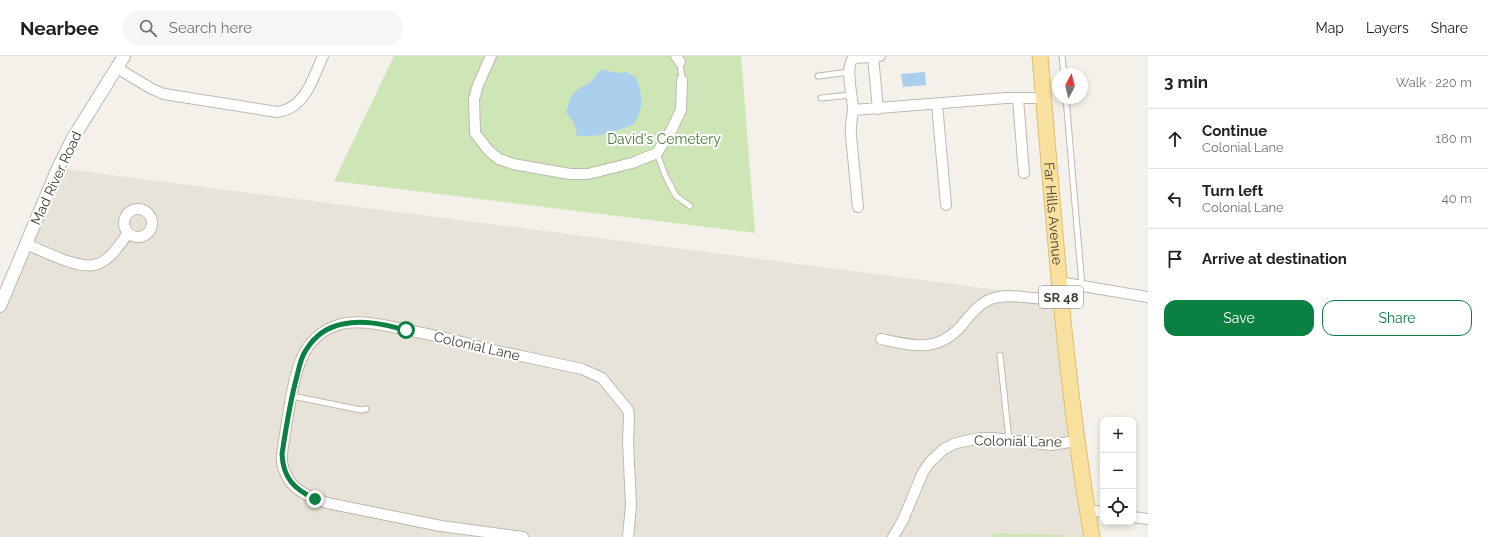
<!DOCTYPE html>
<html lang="en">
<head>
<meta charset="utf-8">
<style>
	:root { --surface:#fff; --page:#f6f6f6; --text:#202124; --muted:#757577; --line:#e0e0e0; --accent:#0b8043 }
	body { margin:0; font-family:Raleway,sans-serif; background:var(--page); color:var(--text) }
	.controls { position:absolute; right:12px; bottom:12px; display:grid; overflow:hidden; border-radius:8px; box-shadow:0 2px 6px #0003 }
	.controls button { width:36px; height:36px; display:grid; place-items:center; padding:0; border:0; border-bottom:1px solid var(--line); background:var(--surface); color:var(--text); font:20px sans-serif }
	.compass { position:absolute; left:1052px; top:12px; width:36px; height:36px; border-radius:50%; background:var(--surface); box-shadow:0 2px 6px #0003; rotate:7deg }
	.stop { position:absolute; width:12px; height:12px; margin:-9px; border:3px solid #0b8043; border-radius:50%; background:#fff }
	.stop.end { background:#0b8043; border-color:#fff; box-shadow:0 1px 4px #0008 }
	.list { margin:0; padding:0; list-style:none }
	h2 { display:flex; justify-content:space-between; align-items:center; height:52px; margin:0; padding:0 16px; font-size:17px }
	h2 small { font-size:13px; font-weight:400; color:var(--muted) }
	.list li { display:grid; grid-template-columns:26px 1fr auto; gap:12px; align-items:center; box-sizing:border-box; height:60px; padding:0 16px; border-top:1px solid var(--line) }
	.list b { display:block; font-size:15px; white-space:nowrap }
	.list p { margin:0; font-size:13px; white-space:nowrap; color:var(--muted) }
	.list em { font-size:13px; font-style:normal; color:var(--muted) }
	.actions { display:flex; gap:8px; padding:12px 16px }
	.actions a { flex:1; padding:9px 0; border:1px solid var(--accent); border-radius:12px; text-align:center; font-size:14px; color:var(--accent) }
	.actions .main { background:var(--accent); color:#fff }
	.icon { flex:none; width:22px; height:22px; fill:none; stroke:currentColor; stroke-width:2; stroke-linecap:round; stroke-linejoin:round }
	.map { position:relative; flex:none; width:1148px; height:481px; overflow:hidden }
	header { display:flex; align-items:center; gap:24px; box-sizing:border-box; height:56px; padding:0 20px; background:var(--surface); border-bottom:1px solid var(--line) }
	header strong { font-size:19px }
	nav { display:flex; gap:22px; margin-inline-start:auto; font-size:14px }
	.search { width:280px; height:36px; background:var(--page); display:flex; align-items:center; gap:10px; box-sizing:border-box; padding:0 14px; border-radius:22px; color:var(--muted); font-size:15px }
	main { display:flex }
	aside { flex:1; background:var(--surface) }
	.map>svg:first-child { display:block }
	.residential { fill:#e8e3d8 }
	.green { fill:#cee6b5 }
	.water { fill:#aad0ed }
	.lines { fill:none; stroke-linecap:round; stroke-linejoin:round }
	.service-casing { stroke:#bfb9ad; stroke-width:7 }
	.minor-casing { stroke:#bfb9ad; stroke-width:12 }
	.tertiary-casing { stroke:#bfb9ad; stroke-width:14 }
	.primary-casing { stroke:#ddbf6f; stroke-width:17 }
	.service { stroke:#fff; stroke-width:5 }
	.minor { stroke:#fff; stroke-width:10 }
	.tertiary { stroke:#fff; stroke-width:12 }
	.primary { stroke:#f8e19e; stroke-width:15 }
	.route { stroke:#0b8043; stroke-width:5 }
	.labels { text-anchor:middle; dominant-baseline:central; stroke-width:4; stroke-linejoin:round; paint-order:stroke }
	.shield { fill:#fff; stroke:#7e7b74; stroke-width:1 }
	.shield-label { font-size:13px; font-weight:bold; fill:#474238 }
	.park-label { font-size:14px; fill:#48772e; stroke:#fff }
	.street-label { font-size:14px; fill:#474238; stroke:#fff }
</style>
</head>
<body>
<header>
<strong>Nearbee</strong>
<div class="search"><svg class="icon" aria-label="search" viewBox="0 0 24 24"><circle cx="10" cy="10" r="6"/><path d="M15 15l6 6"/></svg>Search here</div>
<nav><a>Map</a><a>Layers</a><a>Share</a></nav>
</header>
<main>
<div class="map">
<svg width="1148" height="481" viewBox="0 0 1148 481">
	<rect width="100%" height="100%" fill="#f4f1ea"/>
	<!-- residential -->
	<path class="residential" d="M58,112L1061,242L1099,481H0V249Z"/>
	<!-- green -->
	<path class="green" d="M394,0H741L755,177L334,125Z
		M992,477L1063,479L1064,481H991Z"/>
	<!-- water -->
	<path class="water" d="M601,13L617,17L626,16L636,21C643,41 644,50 634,68C613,77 600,81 577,80L574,67L566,56L571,40L578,33L591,26Z
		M925,16L926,29L903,31L901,18Z"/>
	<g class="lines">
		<!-- service casing -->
		<g class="service-casing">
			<path id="service" d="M1062,0L1064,18
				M680,5L682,24
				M818,20L850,16
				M821,42L851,39
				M1066,42L1082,230
				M657,97L665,119L676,140L690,150
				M1000,299L1009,384
				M292,340L361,354L366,353"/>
		</g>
		<!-- minor casing -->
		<g class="minor-casing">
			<path id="minor" d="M491,0L478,29L474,43L475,77L489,95L499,103L513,108L570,118H588L632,107L657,97L672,73L681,54L682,24
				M676,0L680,6
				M873,1L878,53
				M117,12L152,33L164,38L277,56C305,53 313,22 323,0
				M1018,43L1024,117
				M937,48L946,149
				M853,54L1006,42H1044
				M858,151L851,80C850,71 852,63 853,54C853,41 845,14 852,4L856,2L880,0
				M124 167a14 14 0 1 1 28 0a14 14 0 1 1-28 0Z
				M26,188C44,195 80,215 98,208C112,202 120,188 128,177
				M1059,226L1148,241
				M881,283C913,290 938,297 962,269C971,258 980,246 994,242C1007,238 1020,241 1033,242C1043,243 1052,242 1061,242
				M1087,454L1103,456
				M1133,461L1148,463
				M523,481L441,470L327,447C313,442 298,437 289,424C284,416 281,407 282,398C283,389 285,380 286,371C290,349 294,313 306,294C314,281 326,272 341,268C362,263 387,270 407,274C433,279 459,285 484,292C517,299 549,306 582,313L602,322L628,354L629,360L628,386L631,449L628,481
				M893,481L903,464L923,416L930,406L944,393L956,387L980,382H994L1051,389L1076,385"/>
		</g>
		<!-- tertiary casing -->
		<g class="tertiary-casing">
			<path id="tertiary" d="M0,250L58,112L73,82L124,0"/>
		</g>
		<!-- primary casing -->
		<g class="primary-casing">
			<g id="primary">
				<path id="s1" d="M1040,0C1054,161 1064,322 1092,481"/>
			</g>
		</g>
		<!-- service -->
		<use href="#service" class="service"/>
		<!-- minor -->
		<use href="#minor" class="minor"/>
		<!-- tertiary -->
		<use href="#tertiary" class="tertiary"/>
		<!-- primary -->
		<use href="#primary" class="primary"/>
	</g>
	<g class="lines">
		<!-- route -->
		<path class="route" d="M315,443C294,433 283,422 282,398C286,372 290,345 297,320C299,311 301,301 306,294C314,281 327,271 343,268C363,263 386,269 406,274"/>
	</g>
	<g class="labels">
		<!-- shield labels -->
		<rect class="shield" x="1039" y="230" width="44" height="22" rx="3"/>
		<g class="shield-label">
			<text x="1061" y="241">SR 48</text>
		</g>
		<!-- park labels -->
		<g class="park-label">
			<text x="664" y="83">David's Cemetery</text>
		</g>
		<!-- street labels -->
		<g class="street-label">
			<text transform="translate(56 122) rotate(-65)">Mad River Road</text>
			<text stroke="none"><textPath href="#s1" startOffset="158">Far Hills Avenue</textPath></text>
			<text transform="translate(477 290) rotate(13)">Colonial Lane</text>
			<text transform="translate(1018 385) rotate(1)">Colonial Lane</text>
		</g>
	</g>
</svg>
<div class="controls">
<button>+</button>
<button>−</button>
<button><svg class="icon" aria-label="locate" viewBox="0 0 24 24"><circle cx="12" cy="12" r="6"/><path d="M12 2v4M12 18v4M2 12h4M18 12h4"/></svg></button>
</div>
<svg class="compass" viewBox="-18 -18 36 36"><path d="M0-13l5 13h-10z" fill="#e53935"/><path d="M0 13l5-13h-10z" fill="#757577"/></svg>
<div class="stop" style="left:406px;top:274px"></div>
<div class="stop end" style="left:315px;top:443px"></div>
</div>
<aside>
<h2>3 min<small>Walk · 220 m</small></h2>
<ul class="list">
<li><svg class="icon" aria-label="ahead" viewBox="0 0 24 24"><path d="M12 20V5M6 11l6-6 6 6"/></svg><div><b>Continue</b><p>Colonial Lane</p></div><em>180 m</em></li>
<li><svg class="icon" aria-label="left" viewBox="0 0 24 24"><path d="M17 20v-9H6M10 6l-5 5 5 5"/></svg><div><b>Turn left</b><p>Colonial Lane</p></div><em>40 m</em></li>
<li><svg class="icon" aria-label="arrive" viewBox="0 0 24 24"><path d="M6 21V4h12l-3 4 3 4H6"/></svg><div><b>Arrive at destination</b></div></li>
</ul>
<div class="actions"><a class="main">Save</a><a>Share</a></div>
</aside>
</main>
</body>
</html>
